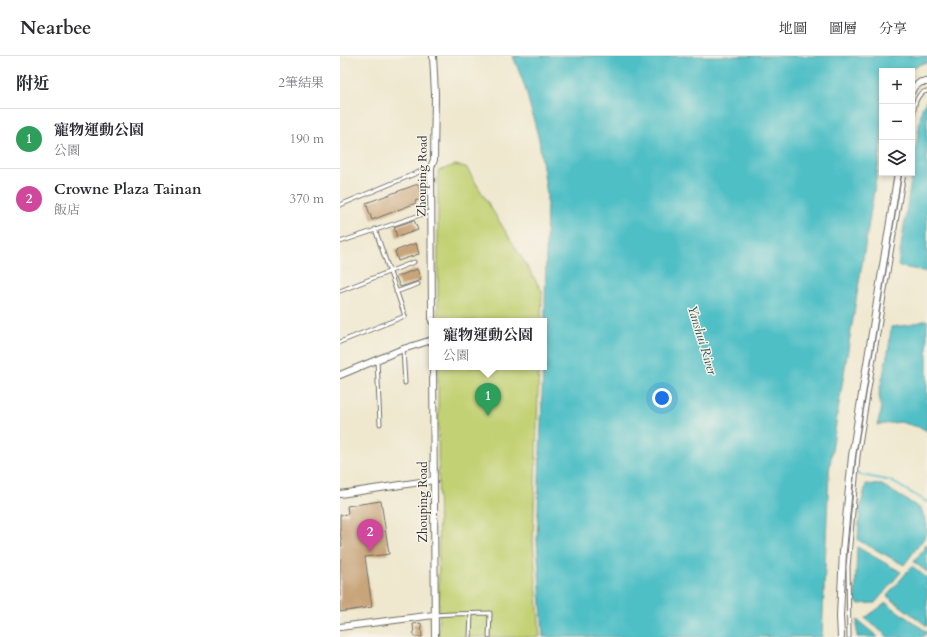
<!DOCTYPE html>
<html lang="zh-TW">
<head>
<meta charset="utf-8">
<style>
	:root { --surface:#fff; --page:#f2f2f3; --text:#2b2b33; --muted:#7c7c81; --line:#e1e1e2; --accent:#111827 }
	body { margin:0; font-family:Cardo,"Noto Serif TC",serif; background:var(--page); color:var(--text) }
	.controls { position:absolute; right:12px; top:12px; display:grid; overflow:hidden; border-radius:0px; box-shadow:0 2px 6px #0003 }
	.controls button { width:36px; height:36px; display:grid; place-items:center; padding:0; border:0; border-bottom:1px solid var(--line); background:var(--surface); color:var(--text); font:20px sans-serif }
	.you { position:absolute; left:322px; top:342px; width:14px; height:14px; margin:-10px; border:3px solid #fff; border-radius:50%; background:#1a73e8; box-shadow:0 0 0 6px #1a73e833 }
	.badge { display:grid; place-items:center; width:26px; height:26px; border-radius:50%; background:var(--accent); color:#fff; font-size:13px; font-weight:700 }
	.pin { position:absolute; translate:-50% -33px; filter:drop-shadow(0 1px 2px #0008) }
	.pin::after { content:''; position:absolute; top:21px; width:14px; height:12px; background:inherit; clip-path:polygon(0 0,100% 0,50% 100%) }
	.popup { position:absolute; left:89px; top:262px; width:118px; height:52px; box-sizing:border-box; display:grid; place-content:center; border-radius:0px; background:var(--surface); filter:drop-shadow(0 1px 3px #0005); font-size:13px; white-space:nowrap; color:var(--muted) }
	.popup b { font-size:15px; color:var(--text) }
	.popup::after { content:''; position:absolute; left:50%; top:100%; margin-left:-8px; border:8px solid transparent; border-top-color:var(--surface) }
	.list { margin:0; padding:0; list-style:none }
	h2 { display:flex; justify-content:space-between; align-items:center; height:52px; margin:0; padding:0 16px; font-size:17px }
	h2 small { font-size:13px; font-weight:400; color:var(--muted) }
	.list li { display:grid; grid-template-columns:26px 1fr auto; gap:12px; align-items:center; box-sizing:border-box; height:60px; padding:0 16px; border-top:1px solid var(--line) }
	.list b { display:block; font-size:15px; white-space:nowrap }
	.list p { margin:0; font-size:13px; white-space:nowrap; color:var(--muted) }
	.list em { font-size:13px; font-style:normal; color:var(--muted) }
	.icon { flex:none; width:22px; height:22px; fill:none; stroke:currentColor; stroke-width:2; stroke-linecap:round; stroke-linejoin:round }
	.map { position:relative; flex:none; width:587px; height:581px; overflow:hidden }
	header { display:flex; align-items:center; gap:24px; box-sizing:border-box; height:56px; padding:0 20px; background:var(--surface); border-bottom:1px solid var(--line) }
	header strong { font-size:19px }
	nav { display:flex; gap:22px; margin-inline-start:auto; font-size:14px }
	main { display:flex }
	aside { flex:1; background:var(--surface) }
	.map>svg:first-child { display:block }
	.green { fill:#c2d173; stroke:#767e4f }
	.water { fill:#50bfc6; stroke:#3e7578 }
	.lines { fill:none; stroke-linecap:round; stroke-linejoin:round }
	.stream { stroke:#50bfc6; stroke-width:2 }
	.building { fill:#c8a47a }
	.lane-casing { stroke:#706d64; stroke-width:5 }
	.street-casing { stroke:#706d64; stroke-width:8 }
	.lane { stroke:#fff; stroke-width:3 }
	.street { stroke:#fff; stroke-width:6 }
	.labels { text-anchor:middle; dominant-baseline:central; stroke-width:3; stroke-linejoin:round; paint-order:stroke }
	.street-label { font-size:12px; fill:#2b2b2b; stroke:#f7f3e8 }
	.water-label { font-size:13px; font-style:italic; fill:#36575a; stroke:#f7f3e8 }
</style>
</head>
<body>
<header>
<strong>Nearbee</strong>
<nav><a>地圖</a><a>圖層</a><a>分享</a></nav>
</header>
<main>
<aside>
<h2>附近<small>2筆結果</small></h2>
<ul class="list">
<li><span class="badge" style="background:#2e9e5b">1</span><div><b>寵物運動公園</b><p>公園</p></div><em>190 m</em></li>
<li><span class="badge" style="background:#d1479c">2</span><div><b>Crowne Plaza Tainan</b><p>飯店</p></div><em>370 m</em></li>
</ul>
</aside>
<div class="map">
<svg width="587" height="581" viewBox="0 0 587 581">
	<rect width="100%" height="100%" fill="#f7f3e8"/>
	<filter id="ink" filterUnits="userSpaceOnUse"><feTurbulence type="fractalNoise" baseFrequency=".025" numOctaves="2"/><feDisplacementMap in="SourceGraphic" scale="8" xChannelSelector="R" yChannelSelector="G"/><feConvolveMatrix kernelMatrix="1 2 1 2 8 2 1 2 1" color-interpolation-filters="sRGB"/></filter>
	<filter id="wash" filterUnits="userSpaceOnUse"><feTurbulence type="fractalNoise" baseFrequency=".012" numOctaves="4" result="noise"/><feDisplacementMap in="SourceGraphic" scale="16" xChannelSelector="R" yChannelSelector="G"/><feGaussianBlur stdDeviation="0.9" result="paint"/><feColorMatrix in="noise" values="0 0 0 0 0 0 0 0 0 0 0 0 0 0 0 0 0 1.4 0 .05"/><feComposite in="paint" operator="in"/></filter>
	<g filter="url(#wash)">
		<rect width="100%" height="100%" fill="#efe8cf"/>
		<!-- green -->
		<path class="green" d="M115,109L126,111L202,235L201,265H98V115Z
			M98,311H199L193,484L200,581H99Z"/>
		<!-- water -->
		<path class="water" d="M173,0H587V7H583L567,15H542V87L498,354L489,416L482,581H203L197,483L203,311H204L207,139L199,84L185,31Z
			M587,44V216L558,210L582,51Z
			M587,264V375L582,372L560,366L537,369L541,356L539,338L549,291L551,271L569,269Z
			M526,428L542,429L581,453L587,469V478L564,509L518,484L520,453Z
			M587,488V516L574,506Z
			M517,491L561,516L535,547L518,548L515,543Z
			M572,510L587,522V570L547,540Z
			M546,547L587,576L583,581H548L525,562Z
			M517,564L538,581H517Z"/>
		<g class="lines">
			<!-- stream -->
			<path class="stream" d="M517,418L551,425L587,446"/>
		</g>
		<g id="blocks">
			<!-- building -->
			<path class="building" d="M78,128L82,143L75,145L76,147L32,164L26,147Z
				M74,164L78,174L57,181L54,171Z
				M76,187L79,198L58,205L55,195Z
				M77,213L81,224L60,231L56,221Z
				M41,445L49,498L25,501L32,551L0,556V490H2L0,475V459L8,458L7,450Z
				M81,567L82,581H74L73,568Z"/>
		</g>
	</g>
	<g filter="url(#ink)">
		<use href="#blocks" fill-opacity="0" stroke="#706d64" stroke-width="1"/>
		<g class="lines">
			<!-- lane casing -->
			<g class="lane-casing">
				<path id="lane" d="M572,66C574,55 574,37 587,35
					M0,149L91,111
					M0,186L92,155
					M0,235L74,206
					M56,236L78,228
					M0,286L65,260L35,173
					M63,293L65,327
					M37,304L40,368
					M94,559L112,558L150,557L149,581
					M130,581L131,558
					M509,581L508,511L518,400L564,117"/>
			</g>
			<!-- street casing -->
			<g class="street-casing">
				<path id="street" d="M572,35L573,32L581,26H587
					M92,265L91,111L94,104L95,38L93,0
					M93,311L95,581
					M0,319L63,293L92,284
					M0,438L94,424
					M0,571L94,559
					M501,581L500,560L503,495L512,400L558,117"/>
			</g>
			<!-- lane -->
			<use href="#lane" class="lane"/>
			<!-- street -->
			<use href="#street" class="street"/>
		</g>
	</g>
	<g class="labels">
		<!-- street labels -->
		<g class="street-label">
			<text transform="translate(82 120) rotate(-89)">Zhouping Road</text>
			<text transform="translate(83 446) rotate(-90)">Zhouping Road</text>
		</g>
		<!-- water labels -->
		<g class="water-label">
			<text transform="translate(362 284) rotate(73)">Yanshui River</text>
		</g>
	</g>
</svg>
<div class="controls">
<button>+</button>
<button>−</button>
<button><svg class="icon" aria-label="layers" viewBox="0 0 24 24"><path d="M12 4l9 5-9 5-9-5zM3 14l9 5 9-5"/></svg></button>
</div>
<div class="you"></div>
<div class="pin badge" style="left:148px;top:360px;background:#2e9e5b">1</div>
<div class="popup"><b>寵物運動公園</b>公園</div>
<div class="pin badge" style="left:30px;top:496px;background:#d1479c">2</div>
</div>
</main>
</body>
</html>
